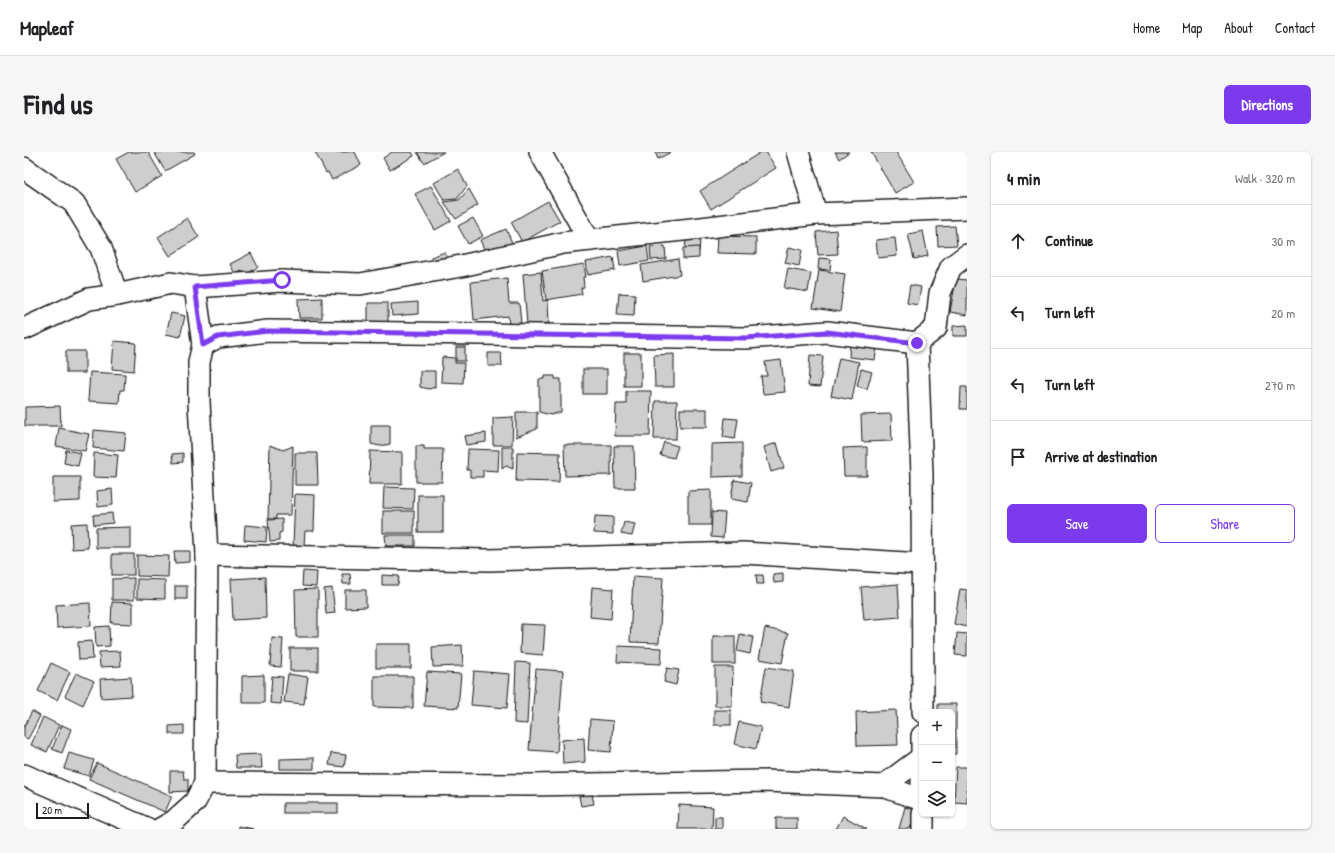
<!DOCTYPE html>
<html lang="en">
<head>
<meta charset="utf-8">
<style>
  body { margin:0; font-family:"Patrick Hand",sans-serif; background:#f6f6f6; color:#202124 }
  .controls { position:absolute; right:12px; bottom:12px; display:grid; overflow:hidden; border-radius:6px; box-shadow:0 1px 3px #0004 }
  .controls button { width:36px; height:36px; display:grid; place-items:center; padding:0; border:0; border-bottom:1px solid #e0e0e0; background:#fff; color:#202124; font:20px sans-serif }
  .scale { position:absolute; left:12px; bottom:10px; width:53px; box-sizing:border-box; padding-left:4px; border:2px solid #1c1c1c; border-top:0; font-size:11px; line-height:14px; white-space:nowrap; color:#1c1c1c; -webkit-text-stroke:3px #fff; paint-order:stroke }
  .stop { position:absolute; width:12px; height:12px; margin:-9px; border:3px solid #7c3aed; border-radius:50%; background:#fff }
  .stop.end { background:#7c3aed; border-color:#fff; box-shadow:0 1px 4px #0008 }
  .list { margin:0; padding:0; list-style:none }
  h2 { display:flex; justify-content:space-between; align-items:center; height:52px; margin:0; padding:0 16px; font-size:17px }
  h2 small { font-size:13px; font-weight:400; color:#757577 }
  .list li { display:grid; grid-template-columns:26px 1fr auto; gap:12px; align-items:center; box-sizing:border-box; height:72px; padding:0 16px; border-top:1px solid #e0e0e0 }
  .list b { display:block; font-size:15px; white-space:nowrap }
  .list em { font-size:13px; font-style:normal; color:#757577 }
  .actions { display:flex; gap:8px; padding:12px 16px }
  .actions a { flex:1; padding:9px 0; border:1px solid #7c3aed; border-radius:6px; text-align:center; font-size:14px; color:#7c3aed }
  .actions .main { background:#7c3aed; color:#fff }
  .icon { flex:none; width:22px; height:22px; fill:none; stroke:currentColor; stroke-width:2; stroke-linecap:round; stroke-linejoin:round }
  .map { position:relative; flex:none; width:943px; height:677px; overflow:hidden; border-radius:6px }
  header { display:flex; align-items:center; gap:24px; box-sizing:border-box; height:56px; padding:0 20px; background:#fff; border-bottom:1px solid #e0e0e0 }
  header strong { font-size:19px }
  nav { display:flex; gap:22px; margin-inline-start:auto; font-size:14px }
  .intro { display:flex; align-items:center; justify-content:space-between; box-sizing:border-box; height:96px; padding:0 24px }
  h1 { margin:0; font-size:28px }
  .button { padding:10px 18px; border-radius:6px; background:#7c3aed; color:#fff; font-size:14px; font-weight:700 }
  main { display:flex; gap:24px; padding:0 24px }
  aside { flex:1; background:#fff; border-radius:6px; box-shadow:0 1px 3px #0004 }
  .map>svg:first-child { display:block }
  .building { fill:#cecece; stroke:#1c1c1c }
  .lines { fill:none; stroke-linecap:round; stroke-linejoin:round }
  .minor-casing { stroke:#1c1c1c; stroke-width:24 }
  .minor { stroke:#fff; stroke-width:21 }
  .route { stroke:#7c3aed; stroke-width:5 }
</style>
</head>
<body>
<header>
<strong>Mapleaf</strong>
<nav><a>Home</a><a>Map</a><a>About</a><a>Contact</a></nav>
</header>
<div class="intro"><h1>Find us</h1><a class="button">Directions</a></div>
<main>
<div class="map">
<svg width="943" height="677" viewBox="0 0 943 677">
  <rect width="100%" height="100%" fill="#fff"/>
  <filter id="ink" filterUnits="userSpaceOnUse"><feTurbulence type="fractalNoise" baseFrequency=".025" numOctaves="2"/><feDisplacementMap in="SourceGraphic" scale="8" xChannelSelector="R" yChannelSelector="G"/><feConvolveMatrix kernelMatrix="1 2 1 2 8 2 1 2 1" color-interpolation-filters="sRGB"/></filter>
  <g filter="url(#ink)">
    <g class="building">
      <path d="M105,0H124L138,24L111,40L92,7Z"/>
      <path d="M130,0H170L171,2L141,19Z"/>
      <path d="M291,0H331L337,13L308,28L304,20L302,21Z"/>
      <path d="M368,0H388L390,4L366,18L359,6Z"/>
      <path d="M393,0H420L400,11Z"/>
      <path d="M631,0H647L634,7Z"/>
      <path d="M737,0H742L752,16L687,57L676,39Z"/>
      <path d="M811,0H825L815,7Z"/>
      <path d="M847,0H872L890,30L871,41Z"/>
      <path d="M434,17L443,34L433,47L420,48L410,31Z"/>
      <path d="M407,34L427,69L411,78L391,42Z"/>
      <path d="M445,37L454,53L432,67L420,50L435,48Z"/>
      <path d="M524,49L536,69L498,90L487,70Z"/>
      <path d="M163,66L175,85L146,104L134,85Z"/>
      <path d="M449,66L459,84L444,92L434,74Z"/>
      <path d="M931,74L933,93L914,94L913,75Z"/>
      <path d="M482,77L490,95L464,106L456,88Z"/>
      <path d="M812,78L814,102L794,103L792,80Z"/>
      <path d="M899,79L904,104L890,107L884,82Z"/>
      <path d="M694,84L732,85V102L693,101Z"/>
      <path d="M871,86L873,104L854,106L852,88Z"/>
      <path d="M662,87L676,88L675,100L661,99Z"/>
      <path d="M623,94L625,109L596,114L594,99Z"/>
      <path d="M641,94L642,107L627,108L626,95Z"/>
      <path d="M675,95V106L659,107V96Z"/>
      <path d="M765,95L778,98L775,114L761,111Z"/>
      <path d="M421,100L425,113L410,117L407,105Z"/>
      <path d="M227,101L234,115L221,123L218,119L211,122L206,112Z"/>
      <path d="M589,105L591,118L564,123L562,110Z"/>
      <path d="M795,106L807,107L806,118L794,117Z"/>
      <path d="M654,107L656,123L619,129L617,113Z"/>
      <path d="M560,112L562,125H559L560,135L557,136L558,142L522,148L518,119Z"/>
      <path d="M764,117L787,121L784,140L760,136Z"/>
      <path d="M795,118L821,122L816,160L789,156Z"/>
      <path d="M517,120L519,149L524,148L525,171L503,173L499,122Z"/>
      <path d="M483,126L485,151H495L497,171L485,172L484,164L450,168L447,130Z"/>
      <path d="M932,127L943,128V163L926,160Z"/>
      <path d="M886,133L897,135L894,153L883,151Z"/>
      <path d="M595,141L611,142L610,164L593,163Z"/>
      <path d="M298,146V166H275L274,147Z"/>
      <path d="M394,150V162L368,164L367,152Z"/>
      <path d="M344,151H364V173L344,174Z"/>
      <path d="M147,161L161,164L156,185L142,182Z"/>
      <path d="M943,173V184H929V174Z"/>
      <path d="M90,189L112,191L110,219L88,217Z"/>
      <path d="M826,192L853,195L851,208L825,205Z"/>
      <rect x="432" y="195" width="9" height="14"/>
      <rect x="42" y="199" width="19" height="22"/>
      <path d="M464,201H477L478,214H464Z"/>
      <rect x="600" y="201" width="17" height="33"/>
      <path d="M650,202V235H631L630,203Z"/>
      <path d="M786,203L799,204L796,235L784,234Z"/>
      <path d="M418,205L431,206V211H440L439,231L417,230Z"/>
      <path d="M815,206L835,210L828,248L807,244Z"/>
      <path d="M757,208L761,240L739,242L737,224H743L741,210Z"/>
      <rect x="559" y="217" width="24" height="25"/>
      <path d="M837,217L848,220L843,237L833,234Z"/>
      <path d="M396,219H411V235L405,237L396,235Z"/>
      <path d="M66,220L101,222L100,238H96L95,251L64,249Z"/>
      <path d="M521,224H531V227H537V260L527,263L515,260V227H521Z"/>
      <path d="M937,235H943V257H936Z"/>
      <path d="M602,239H627L626,284H591L592,252H602Z"/>
      <path d="M631,249H653L652,287H630Z"/>
      <path d="M36,254L37,274H1V255Z"/>
      <rect x="656" y="257" width="27" height="18"/>
      <path d="M492,260H513V277L492,285Z"/>
      <path d="M867,262L868,289L838,290L837,263Z"/>
      <path d="M489,265L488,293H469V266Z"/>
      <path d="M701,266L714,267L711,287L699,285Z"/>
      <path d="M347,273H366V292L356,294L347,292Z"/>
      <path d="M35,276L65,282L61,299L32,294Z"/>
      <path d="M70,278L102,281L100,299L69,296Z"/>
      <path d="M462,281V290L442,293L440,284Z"/>
      <path d="M640,290L654,294L650,306L636,303Z"/>
      <path d="M718,291V324L688,325V292Z"/>
      <path d="M753,291L760,316L747,320L740,295Z"/>
      <path d="M246,293L259,298L269,294L267,363H252V367H244Z"/>
      <path d="M540,293H587V323L541,324Z"/>
      <path d="M392,294H400V297H419L418,330H392Z"/>
      <path d="M590,294H610L611,336H591Z"/>
      <path d="M478,295H489V317L482,314L478,317Z"/>
      <path d="M843,295V324H820L819,296Z"/>
      <path d="M444,297L475,298L474,319L459,318V325H446V318H443Z"/>
      <path d="M42,298L57,301L54,314L40,311Z"/>
      <path d="M346,299L378,300V332H345Z"/>
      <path d="M493,300L536,301L535,330L492,329Z"/>
      <path d="M70,301L94,303L92,326L69,325Z"/>
      <path d="M159,301V310L149,311L148,302Z"/>
      <path d="M271,301H293L294,333H271Z"/>
      <path d="M29,325H56V349L29,350Z"/>
      <path d="M710,328L727,331L724,350L707,347Z"/>
      <path d="M360,335L390,336L389,357L359,356Z"/>
      <path d="M88,337L89,353L74,355L73,339Z"/>
      <path d="M687,338V373H664V339Z"/>
      <path d="M271,342L291,343L290,379H281L280,394H269Z"/>
      <rect x="394" y="343" width="25" height="37"/>
      <rect x="359" y="359" width="31" height="22"/>
      <path d="M688,360L701,361L699,386L687,385Z"/>
      <path d="M88,361L89,371L70,373L69,363Z"/>
      <path d="M571,364L589,365V382L570,381Z"/>
      <path d="M258,367V380L255,381V389L246,390L244,368Z"/>
      <path d="M600,370L611,372L608,384L597,382Z"/>
      <path d="M63,371L64,396L48,397L47,372Z"/>
      <path d="M221,373L243,375L242,390L220,388Z"/>
      <path d="M107,375V396H72V376Z"/>
      <path d="M361,383H391V394H362Z"/>
      <path d="M150,399H166V410L151,411Z"/>
      <rect x="88" y="402" width="22" height="21"/>
      <path d="M113,403L145,404L144,425L113,424Z"/>
      <path d="M279,419L293,420L292,435L278,434Z"/>
      <path d="M759,421V430L750,431L749,422Z"/>
      <path d="M318,422H326L327,432H319Z"/>
      <path d="M358,423L375,424L374,433H358Z"/>
      <path d="M732,423H739L740,432H733Z"/>
      <path d="M609,424L639,426L635,491L606,490Z"/>
      <path d="M241,425L242,466L209,468L207,427Z"/>
      <path d="M110,426V448H88V427Z"/>
      <path d="M113,427L141,428V447L113,446Z"/>
      <path d="M874,432L876,465L840,468L837,435Z"/>
      <rect x="151" y="434" width="12" height="13"/>
      <path d="M568,435L589,437L587,467L566,465Z"/>
      <path d="M308,436L311,461L302,462L300,437Z"/>
      <path d="M294,437V485H272L271,438Z"/>
      <path d="M936,437L943,438V475L930,472Z"/>
      <path d="M321,438H342V455L321,456Z"/>
      <path d="M88,450L109,451V472L87,471Z"/>
      <path d="M66,451L67,474L33,476L32,453Z"/>
      <path d="M497,472L521,473L519,503L496,501Z"/>
      <path d="M85,474L86,494L72,495L71,475Z"/>
      <path d="M741,476L764,481L758,511L735,507Z"/>
      <path d="M933,481L943,482V504L931,503Z"/>
      <path d="M716,482L729,485L726,502L713,499Z"/>
      <rect x="689" y="484" width="22" height="28"/>
      <path d="M248,486L259,487L257,515L246,514Z"/>
      <path d="M68,489L69,507L55,508L54,490Z"/>
      <rect x="352" y="492" width="35" height="24"/>
      <path d="M438,493L439,514L409,515L408,495Z"/>
      <path d="M594,494L638,496L637,512L593,510Z"/>
      <rect x="266" y="496" width="28" height="23"/>
      <path d="M96,499L97,514L76,515L75,500Z"/>
      <path d="M492,510L506,511L503,572L490,571Z"/>
      <path d="M27,511L46,520L33,548L14,539Z"/>
      <path d="M691,515H709L708,554H691Z"/>
      <path d="M742,515L770,519L765,555L736,550Z"/>
      <path d="M643,516L655,518L652,533L640,530Z"/>
      <path d="M512,517L539,519L533,600L505,598Z"/>
      <path d="M450,519L486,522L483,556L447,553Z"/>
      <path d="M403,520L437,522L434,556L400,554Z"/>
      <path d="M52,521L70,529L59,553L41,544Z"/>
      <path d="M264,522L284,525L280,552L260,550Z"/>
      <path d="M240,523V551H218V524Z"/>
      <path d="M248,524L259,525L257,552L246,551Z"/>
      <path d="M350,524H389V556L350,555Z"/>
      <path d="M107,525L108,544L77,546L76,527Z"/>
      <path d="M914,552H932V602H928V560H914Z"/>
      <rect x="690" y="558" width="17" height="15"/>
      <path d="M872,558L874,593L833,594L832,560Z"/>
      <path d="M8,559L16,564L4,587L0,585V575Z"/>
      <path d="M19,565L35,573L23,600L7,593Z"/>
      <path d="M566,567L589,569L587,600L564,598Z"/>
      <path d="M715,570L737,575L732,597L710,592Z"/>
      <path d="M38,573L47,577L38,601L28,597Z"/>
      <path d="M160,573V582H145V574Z"/>
      <path d="M560,586L561,610L539,612L538,588Z"/>
      <path d="M45,601L70,608L65,624L40,617Z"/>
      <path d="M307,601L322,603L320,615L305,613Z"/>
      <path d="M237,602L238,616H212L211,603Z"/>
      <path d="M290,606V617H256V607Z"/>
      <path d="M73,611L148,644L141,660L65,627Z"/>
      <path d="M932,615H943V651L930,650Z"/>
      <path d="M146,619H159L160,627H164V639L146,640Z"/>
      <path d="M568,642L570,652L557,654L555,644Z"/>
      <rect x="259" y="651" width="55" height="10"/>
      <path d="M655,653L689,655L688,677H654Z"/>
      <path d="M881,655L892,658L886,677H875Z"/>
      <path d="M819,664L843,677H812Z"/>
      <rect x="691" y="665" width="7" height="12"/>
      <rect x="752" y="666" width="21" height="11"/>
      <path d="M214,674L230,677H214Z"/>
    </g>
    <g class="lines">
      <defs>
        <g id="minor">
          <path d="M516,0L565,88"/>
          <path d="M774,0L792,62"/>
          <path d="M0,16L50,51L77,96L93,143"/>
          <path d="M0,177L65,147L93,143L147,131L171,135L258,129L336,132L437,114L539,91L677,76L792,62L943,56"/>
          <path d="M893,191L898,323L899,560"/>
          <path d="M179,193L194,185L244,179L722,186L803,180L893,191L912,176L916,141L927,115L943,103"/>
          <path d="M183,403L465,408L719,401L898,412"/>
          <path d="M898,584V632"/>
          <path d="M0,623L124,677"/>
          <path d="M181,631L506,633L742,629L859,634L898,648"/>
          <path d="M859,634L897,606"/>
          <path d="M899,662V677"/>
          <path d="M136,677L150,669L171,650L181,631L183,403L175,250V210L179,193L171,135"/>
        </g>
      </defs>
      <use href="#minor" class="minor-casing"/>
      <use href="#minor" class="minor"/>
    </g>
  </g>
  <g class="lines" filter="url(#ink)">
    <path class="route" d="M258,128L171,135L179,193L194,185L244,179L722,186L803,180L893,191"/>
  </g>
</svg>
<div class="controls">
<button>+</button>
<button>−</button>
<button><svg class="icon" aria-label="layers" viewBox="0 0 24 24"><path d="M12 4l9 5-9 5-9-5zM3 14l9 5 9-5"/></svg></button>
</div>
<div class="scale">20 m</div>
<div class="stop" style="left:258px;top:128px"></div>
<div class="stop end" style="left:893px;top:191px"></div>
</div>
<aside>
<h2>4 min<small>Walk · 320 m</small></h2>
<ul class="list">
<li><svg class="icon" aria-label="ahead" viewBox="0 0 24 24"><path d="M12 20V5M6 11l6-6 6 6"/></svg><div><b>Continue</b></div><em>30 m</em></li>
<li><svg class="icon" aria-label="left" viewBox="0 0 24 24"><path d="M17 20v-9H6M10 6l-5 5 5 5"/></svg><div><b>Turn left</b></div><em>20 m</em></li>
<li><svg class="icon" aria-label="left" viewBox="0 0 24 24"><path d="M17 20v-9H6M10 6l-5 5 5 5"/></svg><div><b>Turn left</b></div><em>270 m</em></li>
<li><svg class="icon" aria-label="arrive" viewBox="0 0 24 24"><path d="M6 21V4h12l-3 4 3 4H6"/></svg><div><b>Arrive at destination</b></div></li>
</ul>
<div class="actions"><a class="main">Save</a><a>Share</a></div>
</aside>
</main>
</body>
</html>
